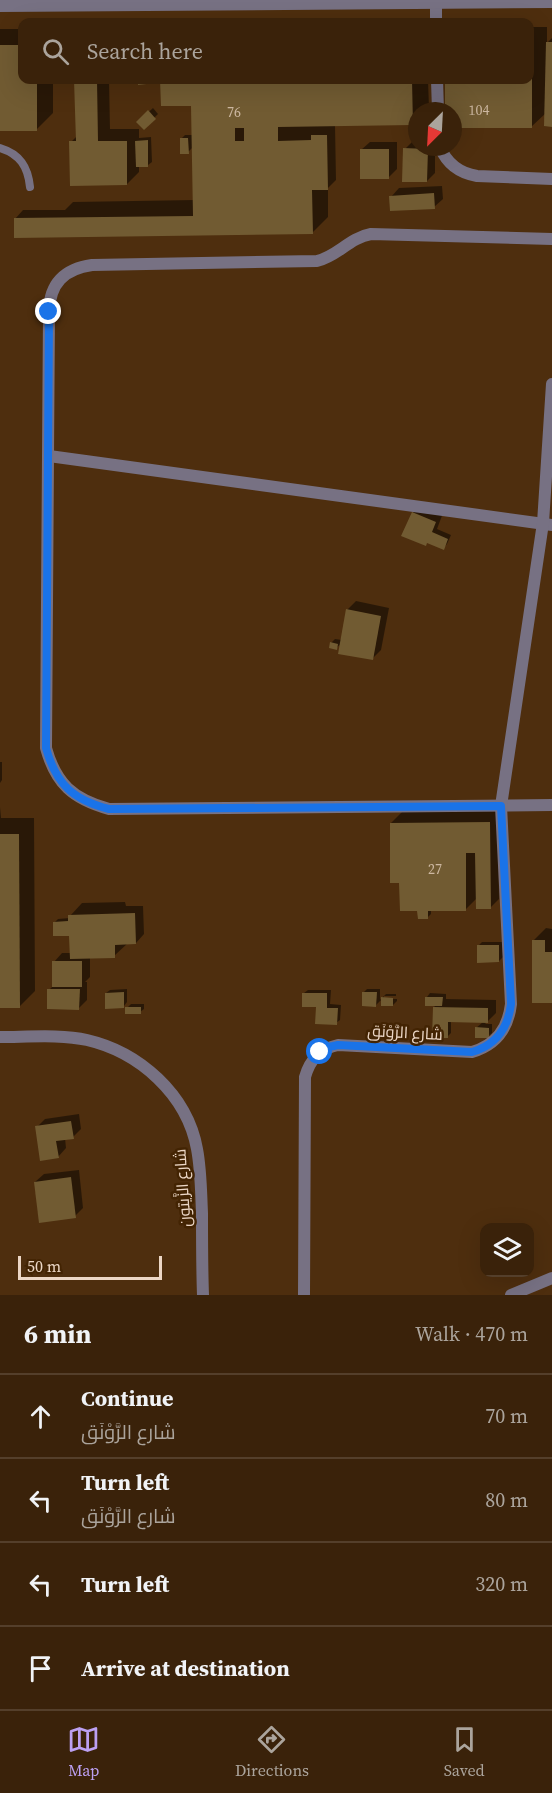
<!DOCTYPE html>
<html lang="en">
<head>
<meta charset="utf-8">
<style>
  body { margin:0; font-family:"Source Serif 4",Cairo,serif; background:#412a13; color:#f1f3f6 }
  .controls { position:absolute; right:18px; bottom:18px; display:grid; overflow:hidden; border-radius:12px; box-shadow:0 6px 24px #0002 }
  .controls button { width:54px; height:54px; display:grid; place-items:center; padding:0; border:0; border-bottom:2px solid #543f2b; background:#3a220a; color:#f1f3f6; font:30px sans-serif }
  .compass { position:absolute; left:408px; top:102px; width:54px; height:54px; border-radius:50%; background:#3a220a; box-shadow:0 6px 24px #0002; rotate:204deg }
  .scale { position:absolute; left:18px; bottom:15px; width:144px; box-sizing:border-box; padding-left:6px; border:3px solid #ecd7c6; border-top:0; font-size:16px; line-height:21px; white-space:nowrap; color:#ecd7c6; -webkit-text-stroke:4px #432403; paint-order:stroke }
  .stop { position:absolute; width:18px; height:18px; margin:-14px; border:4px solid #1a73e8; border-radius:50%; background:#fff }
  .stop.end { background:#1a73e8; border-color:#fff; box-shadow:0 2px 6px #0008 }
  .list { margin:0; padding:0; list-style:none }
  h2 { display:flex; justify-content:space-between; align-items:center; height:78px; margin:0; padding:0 24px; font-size:26px }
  h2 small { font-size:20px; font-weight:400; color:#aba49c }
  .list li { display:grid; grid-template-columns:39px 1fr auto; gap:18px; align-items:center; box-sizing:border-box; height:84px; padding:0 24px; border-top:2px solid #543f2b }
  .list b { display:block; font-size:22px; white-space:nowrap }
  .list p { margin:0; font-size:20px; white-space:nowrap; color:#aba49c }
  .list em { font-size:20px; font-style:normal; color:#aba49c }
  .icon { flex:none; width:33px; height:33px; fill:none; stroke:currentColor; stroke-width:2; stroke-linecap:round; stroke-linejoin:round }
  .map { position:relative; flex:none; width:552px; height:1295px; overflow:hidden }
  .search { position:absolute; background:#3a220a; box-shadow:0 6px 24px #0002; left:18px; right:18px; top:18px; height:66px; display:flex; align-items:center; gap:15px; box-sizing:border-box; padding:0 21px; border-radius:12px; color:#aba49c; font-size:22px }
  .sheet { height:414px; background:#3a220a }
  nav { display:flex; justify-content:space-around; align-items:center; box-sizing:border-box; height:84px; border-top:2px solid #543f2b; background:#3a220a; font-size:16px; color:#aba49c }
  nav a { display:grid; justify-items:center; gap:3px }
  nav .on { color:#bca0f2 }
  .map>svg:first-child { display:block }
  .shadow { fill:#0007 }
  .building { fill:#715b32; fill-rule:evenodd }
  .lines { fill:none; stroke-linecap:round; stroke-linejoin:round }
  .service { stroke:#777183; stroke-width:8 }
  .minor { stroke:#777183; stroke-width:12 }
  .route { stroke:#1a73e8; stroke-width:8 }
  .labels { text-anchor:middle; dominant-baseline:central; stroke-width:5; stroke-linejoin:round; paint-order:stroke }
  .number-label { font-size:14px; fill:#cdb8a1 }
  .street-label { font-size:16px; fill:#ecd7c6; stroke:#432403 }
</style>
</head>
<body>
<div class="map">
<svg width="552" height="1295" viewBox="0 0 552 1295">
  <rect width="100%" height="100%" fill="#4e2e0e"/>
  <g class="shadow">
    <path d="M530,27H547V43L552,38V125L546,113L531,127H453V111H447V80H530Z"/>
    <path d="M0,29H22V80H53V113L37,129H0Z"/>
    <path d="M76,80H109L110,129H139V138L151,137L152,162L148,165L139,166V172L127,184L71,142L78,135Z"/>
    <path d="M162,80H428L429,108L425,111H417V120L413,124L335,125L336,180L328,188V217L312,233L15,219L23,210H65L73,202L194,200L193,147L188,152L181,139L185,135H193L192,104H162Z"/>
    <path d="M153,108L158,114L144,128L138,122Z"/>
    <path d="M413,141H417V147H435V173L427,181L405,149Z"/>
    <path d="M370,142H397V169L388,178L361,150Z"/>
    <path d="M442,186L443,199L434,207L391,197L399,188Z"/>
    <path d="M421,504L443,513L437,529L451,535L447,544L443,548L428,542L413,512Z"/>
    <path d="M356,601L389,608L381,650L373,658L341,644L336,648L331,643L335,639L342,640L347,610Z"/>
    <path d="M0,762H2V780L0,783Z"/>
    <path d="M0,807L1,818H34L35,991L19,1007H0Z"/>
    <path d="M407,807H506L498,843L499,899L491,907L477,898L466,909H431V914L427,918L419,912L401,882L391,823Z"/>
    <path d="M125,902L126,906H143L144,934L136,943H128L114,956L90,957V977L85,982H87V1000L79,1008L49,990L54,985V962L62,953H71L70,934L54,923L58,919L70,918V916L82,903Z"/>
    <path d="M546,928L552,929V1002L533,941Z"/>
    <path d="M482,942H502L503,957L499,961L478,946Z"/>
    <path d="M127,989V1002L124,1006L106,993L110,990Z"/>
    <path d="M367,989H380V1000L384,996V999H397V1001L393,1005L382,999L376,1005L363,993Z"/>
    <path d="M308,990H331L330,1004L341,1005L340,1020L336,1023L304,993Z"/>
    <path d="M430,993L446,994V999L496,1000V1013L485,1024H492V1033L488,1036L476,1028L483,1022L451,1021V1033L447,1037L434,1007L437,1004L427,997Z"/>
    <path d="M386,994H396V996H384Z"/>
    <path d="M131,1004H144V1009L140,1012L127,1008Z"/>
    <path d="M79,1114L81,1129L73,1137L65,1138L66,1148L58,1157L37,1127L45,1119Z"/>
    <path d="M79,1170L83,1208L75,1216L35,1182L44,1174Z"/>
  </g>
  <g class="building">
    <path d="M530,42H532V128H453V111H445V80H530Z"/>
    <path d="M546,42H552V127L544,126Z"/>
    <path d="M0,45H22V80H37V131H0Z"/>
    <path d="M74,80H97L98,141H127V185L70,186L69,141H76Z"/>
    <path d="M138,80H155V83L138,85Z"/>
    <path d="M160,80H412L413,125L278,127V141L311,140V135H327L328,190H312L313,234L14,238V218L193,216L191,106H161ZM235,128H244V141H235Z"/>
    <path d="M148,110L156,119L144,130L136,122Z"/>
    <path d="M180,138H188L189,154H180Z"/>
    <path d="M148,140V167H136L135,141Z"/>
    <path d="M403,148L428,149L427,182H402Z"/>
    <rect x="360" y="149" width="29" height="30"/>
    <path d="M434,193L435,209L390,211L389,196Z"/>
    <path d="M412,512L436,522L432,532L448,539L444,550L427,543L426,546L401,536Z"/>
    <path d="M346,609L381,616L373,660L338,654Z"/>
    <path d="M330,642L338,644L337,650L329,648Z"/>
    <path d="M490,822L491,909H476L475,853H466V911H428V919H418L417,911H400L399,883H390V823Z"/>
    <path d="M0,834H19L20,1008H0Z"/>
    <path d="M135,913L136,944L115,945V958L70,959L69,936H53V922L68,921V915Z"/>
    <path d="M532,940H545V952H552V1003H532Z"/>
    <path d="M477,945H499V962L477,963Z"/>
    <rect x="52" y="961" width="30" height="26"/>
    <path d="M47,989H80L79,1010L47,1009Z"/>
    <path d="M124,992V1008L105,1009V993Z"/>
    <path d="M362,992H377L376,1007L362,1006Z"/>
    <path d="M302,993H327V1008H338L337,1025L315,1024L316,1007H302Z"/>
    <path d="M381,997L393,998V1006H381Z"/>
    <path d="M425,997H443L442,1006H425Z"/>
    <rect x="125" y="1007" width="16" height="7"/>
    <path d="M433,1007L488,1008V1023L448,1022V1038H432Z"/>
    <path d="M475,1027L489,1028V1038H475Z"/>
    <path d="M71,1121L74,1139L56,1141L59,1158L40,1161L35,1126Z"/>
    <path d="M71,1177L76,1218L39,1223L34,1182Z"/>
  </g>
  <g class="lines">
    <path class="service" d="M0,148C20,154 28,167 30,187"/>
    <g class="minor">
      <path d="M436,3V22"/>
      <path d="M0,6L552,2"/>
      <path d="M437,80L438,111"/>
      <path d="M440,147C447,164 459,173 477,176L552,179"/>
      <path d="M552,239L371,234C349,238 338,256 317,261L92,265C64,269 50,283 49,311L46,748C56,784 73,799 109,809L552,805"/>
      <path d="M49,456L552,525"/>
      <path d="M0,1037C26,1037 62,1034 87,1040C139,1052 187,1094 197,1149C201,1170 201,1192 202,1213C202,1240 202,1268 203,1295"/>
      <path d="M304,1295L305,1077C310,1059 320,1049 338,1045L472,1052C496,1045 508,1029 511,1004L501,806L543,523L552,384"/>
      <path d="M511,1295L552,1278"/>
    </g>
  </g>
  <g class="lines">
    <path class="route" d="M49,312L46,748C56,784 73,800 109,809L501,806L511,1004C508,1029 496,1045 472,1052L338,1045L329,1047L320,1052"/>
  </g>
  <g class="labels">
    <g class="number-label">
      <text x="479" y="110">104</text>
      <text x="234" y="112">76</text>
      <text x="435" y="869">27</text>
    </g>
    <g class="street-label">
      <text transform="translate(405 1032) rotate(3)">شارع الرَّوْنَق</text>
      <text transform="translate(182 1188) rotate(-94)">شارع الزَّيتون</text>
    </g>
  </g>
</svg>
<div class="controls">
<button><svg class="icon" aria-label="layers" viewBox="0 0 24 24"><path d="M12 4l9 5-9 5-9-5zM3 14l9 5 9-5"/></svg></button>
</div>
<svg class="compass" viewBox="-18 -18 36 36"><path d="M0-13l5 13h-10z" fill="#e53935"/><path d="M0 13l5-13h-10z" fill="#aba49c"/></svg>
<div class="scale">50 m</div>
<div class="stop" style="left:320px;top:1052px"></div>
<div class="stop end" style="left:49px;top:312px"></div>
<div class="search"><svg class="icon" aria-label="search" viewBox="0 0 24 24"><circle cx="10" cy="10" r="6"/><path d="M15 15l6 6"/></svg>Search here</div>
</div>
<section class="sheet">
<h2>6 min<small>Walk · 470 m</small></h2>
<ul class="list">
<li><svg class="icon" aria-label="ahead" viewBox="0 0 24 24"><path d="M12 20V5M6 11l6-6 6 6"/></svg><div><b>Continue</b><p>شارع الرَّوْنَق</p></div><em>70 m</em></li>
<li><svg class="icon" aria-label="left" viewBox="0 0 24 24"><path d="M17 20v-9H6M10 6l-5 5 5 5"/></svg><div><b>Turn left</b><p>شارع الرَّوْنَق</p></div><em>80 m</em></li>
<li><svg class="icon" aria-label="left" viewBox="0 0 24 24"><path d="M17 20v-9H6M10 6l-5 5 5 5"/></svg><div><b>Turn left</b></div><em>320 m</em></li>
<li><svg class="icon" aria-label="arrive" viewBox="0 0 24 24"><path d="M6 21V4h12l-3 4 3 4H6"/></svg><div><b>Arrive at destination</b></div></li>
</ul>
</section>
<nav>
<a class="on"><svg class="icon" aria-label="map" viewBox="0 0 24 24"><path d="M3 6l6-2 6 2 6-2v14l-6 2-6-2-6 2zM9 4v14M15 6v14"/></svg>Map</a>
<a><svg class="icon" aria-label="directions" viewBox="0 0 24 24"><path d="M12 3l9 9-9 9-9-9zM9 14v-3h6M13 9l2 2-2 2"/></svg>Directions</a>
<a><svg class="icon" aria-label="saved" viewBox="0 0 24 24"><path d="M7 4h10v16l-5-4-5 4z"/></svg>Saved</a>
</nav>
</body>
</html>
